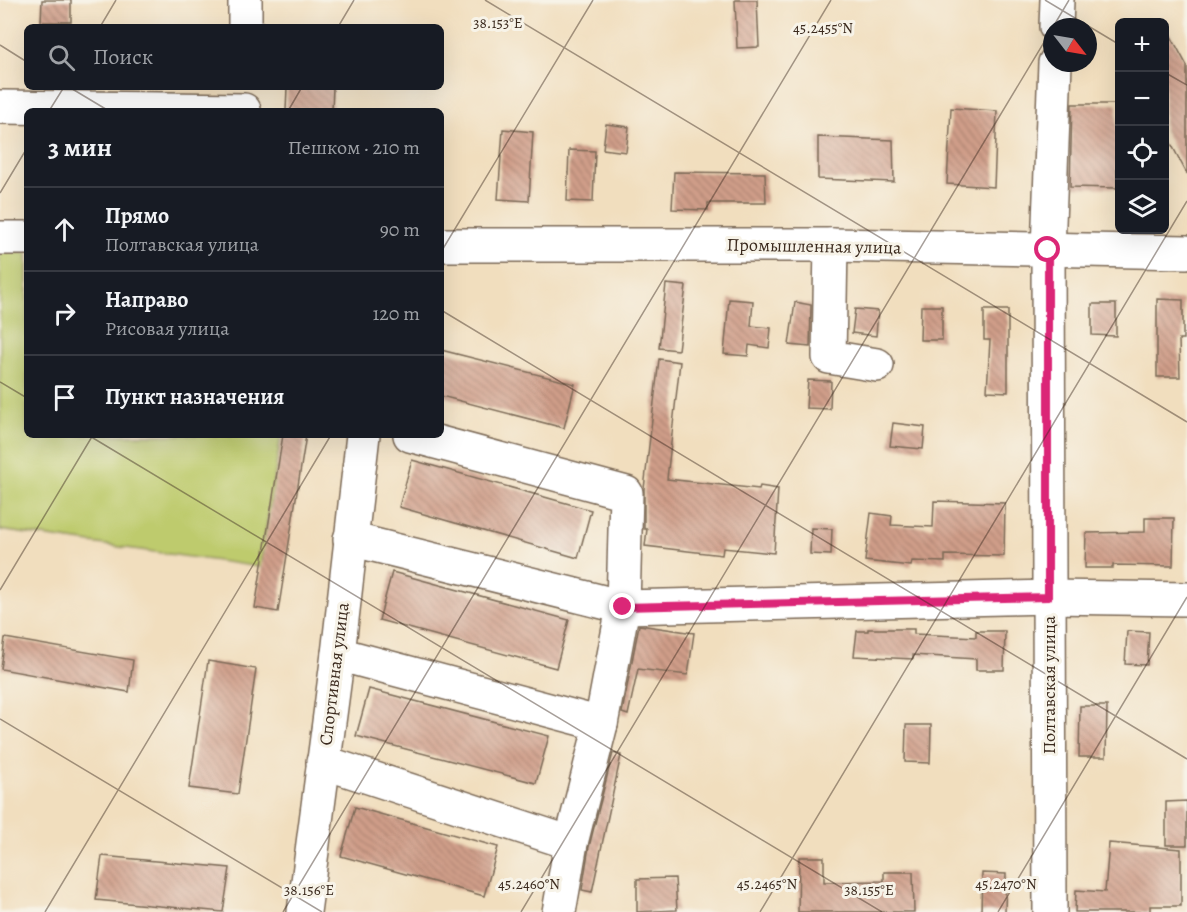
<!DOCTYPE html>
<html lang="ru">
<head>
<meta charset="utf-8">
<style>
  body { margin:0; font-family:Alegreya,serif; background:#20242c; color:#f1f3f6 }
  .controls { position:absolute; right:18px; top:18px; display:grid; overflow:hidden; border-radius:9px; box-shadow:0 6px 24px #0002 }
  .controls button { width:54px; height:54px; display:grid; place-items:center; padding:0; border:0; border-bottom:2px solid #363941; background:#171b24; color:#f1f3f6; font:30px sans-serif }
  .compass { position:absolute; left:1043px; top:18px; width:54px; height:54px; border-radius:50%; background:#171b24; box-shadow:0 6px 24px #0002; rotate:121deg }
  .stop { position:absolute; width:18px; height:18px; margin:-14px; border:4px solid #db2777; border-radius:50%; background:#fff }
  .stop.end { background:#db2777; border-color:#fff; box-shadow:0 2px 6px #0008 }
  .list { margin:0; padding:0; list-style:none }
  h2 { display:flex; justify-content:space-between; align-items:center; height:78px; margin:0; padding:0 24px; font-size:26px }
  h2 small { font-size:20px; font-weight:400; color:#9ea1a6 }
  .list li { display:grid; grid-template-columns:39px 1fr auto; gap:18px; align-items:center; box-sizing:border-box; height:84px; padding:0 24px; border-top:2px solid #363941 }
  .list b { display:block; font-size:22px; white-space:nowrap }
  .list p { margin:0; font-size:20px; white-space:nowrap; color:#9ea1a6 }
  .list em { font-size:20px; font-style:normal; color:#9ea1a6 }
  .icon { flex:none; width:33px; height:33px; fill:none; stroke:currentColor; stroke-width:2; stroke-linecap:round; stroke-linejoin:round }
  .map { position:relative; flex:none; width:1187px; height:912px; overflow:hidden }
  .search { position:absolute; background:#171b24; box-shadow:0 6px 24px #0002; left:24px; top:24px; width:420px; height:66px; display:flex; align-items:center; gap:15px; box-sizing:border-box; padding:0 21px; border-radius:9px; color:#9ea1a6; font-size:22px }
  .panel { position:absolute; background:#171b24; box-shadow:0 6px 24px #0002; left:24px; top:108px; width:420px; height:330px; border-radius:9px }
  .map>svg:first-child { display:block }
  .garden { fill:#becb6d; stroke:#7c7a46; stroke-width:1.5 }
  .building { fill:url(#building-back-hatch) }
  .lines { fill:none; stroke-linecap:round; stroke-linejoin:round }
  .minor-casing { stroke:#7b6956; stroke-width:36 }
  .minor { stroke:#fff; stroke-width:33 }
  .route { stroke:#db2777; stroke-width:8 }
  .ticks { fill:none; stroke:#3b2a1e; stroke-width:1.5; stroke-opacity:0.45 }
  .labels { text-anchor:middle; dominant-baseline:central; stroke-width:6; stroke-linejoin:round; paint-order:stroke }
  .street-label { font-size:18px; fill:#3b2a1e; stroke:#f7f3e8 }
  .ticks-label { font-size:15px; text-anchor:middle; fill:#3b2a1e; stroke:#f7f3e8; stroke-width:6; stroke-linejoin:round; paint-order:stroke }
</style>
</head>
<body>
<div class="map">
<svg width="1187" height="912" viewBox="0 0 1187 912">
  <defs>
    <pattern id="building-back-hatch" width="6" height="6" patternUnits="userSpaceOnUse" patternTransform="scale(1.5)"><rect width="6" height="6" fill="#d09e89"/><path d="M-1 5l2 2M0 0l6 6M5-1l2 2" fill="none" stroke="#aa816f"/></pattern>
  </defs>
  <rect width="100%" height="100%" fill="#f7f3e8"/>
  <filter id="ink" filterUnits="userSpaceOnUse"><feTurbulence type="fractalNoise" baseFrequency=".0167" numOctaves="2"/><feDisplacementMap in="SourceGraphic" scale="12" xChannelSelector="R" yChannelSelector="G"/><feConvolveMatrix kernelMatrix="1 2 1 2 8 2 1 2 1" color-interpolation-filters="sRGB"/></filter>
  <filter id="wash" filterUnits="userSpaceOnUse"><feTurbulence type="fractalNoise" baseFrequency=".008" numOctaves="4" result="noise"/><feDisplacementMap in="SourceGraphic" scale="24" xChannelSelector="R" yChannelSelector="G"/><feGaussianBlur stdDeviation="1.35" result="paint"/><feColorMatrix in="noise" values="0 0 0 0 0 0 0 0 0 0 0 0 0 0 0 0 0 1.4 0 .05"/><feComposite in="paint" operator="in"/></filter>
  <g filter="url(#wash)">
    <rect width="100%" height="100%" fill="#f1debe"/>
    <path class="garden" d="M0,252L27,253V435H281L260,567L0,530Z"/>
    <g id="blocks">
      <g class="building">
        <path d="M42,0H71V22H41Z"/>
        <path d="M735,0H757L759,47L737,48Z"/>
        <path d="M1164,23L1187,66V174L1164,130Z"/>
        <path d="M287,87H333L332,111H286Z"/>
        <path d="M1072,104H1117V188L1070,187Z"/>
        <path d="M951,108L997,111L994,187L947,184Z"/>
        <path d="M606,124L629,127L626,152L603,149Z"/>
        <path d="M503,129L533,132L529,201L498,199Z"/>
        <path d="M818,137L893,140L894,182L818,179Z"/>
        <path d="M569,150L595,151L593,202L567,201Z"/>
        <path d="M674,172L765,173L766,203H708V210L672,209Z"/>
        <path d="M666,284L686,286L678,350L659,348Z"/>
        <path d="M729,299L753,301L751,326L771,328L769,348L749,345L748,356L724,354Z"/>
        <path d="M1157,299L1183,300V339H1179L1180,377H1157Z"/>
        <path d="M795,302L811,305L810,347L789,345Z"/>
        <path d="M1092,304H1116V336L1092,335Z"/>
        <path d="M921,306H942V340H920Z"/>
        <path d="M855,309L878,311L876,336L852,333Z"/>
        <path d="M984,310H1008V392L987,391L990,340H984Z"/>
        <path d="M441,350L575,384L564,428L441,396Z"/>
        <path d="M659,359L680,362L667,479L759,489L760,486L778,489L774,553L723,548L722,555L645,546L647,529H644V489Z"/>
        <path d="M808,380L831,381L830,409L806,408Z"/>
        <path d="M893,423L925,427L923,449L890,446Z"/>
        <path d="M283,435H306L278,612L255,608Z"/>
        <path d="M412,460L591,510L578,558L399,507Z"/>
        <path d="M934,501L1005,503L1004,556L945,555V562L912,561L911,566L865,561L871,513L892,516L891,525L933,527Z"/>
        <path d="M1145,518H1174L1173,566L1113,565V568H1085L1086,533L1145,532Z"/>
        <path d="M811,528L832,529L831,555L810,554Z"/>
        <path d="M392,572L569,620L556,668L379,620Z"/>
        <path d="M639,625L694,633L688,675L638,669L628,715L622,713Z"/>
        <path d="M868,629H914V634L976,637V631H1005L1004,670H976V659L913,655V659L854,656L857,631H868Z"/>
        <path d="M1127,631L1149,632L1147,665L1125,664Z"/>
        <path d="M5,638L133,660L129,692L1,669Z"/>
        <path d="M208,661L256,669L238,794L189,788Z"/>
        <path d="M369,689L549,736L536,783L356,736Z"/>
        <path d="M1080,706H1107L1106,757H1079Z"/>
        <path d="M906,725H931L930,763L905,762Z"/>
        <path d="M613,753L621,755L592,892L582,890L589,847Z"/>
        <path d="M1187,801V845H1166V802Z"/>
        <path d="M355,807L498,847L484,896L341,856Z"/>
        <path d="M1109,843L1181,849V906H1150V912H1075L1076,890L1105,892Z"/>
        <path d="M102,856L230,868L223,912L96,900Z"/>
        <path d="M799,857H824V882L884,881V872H913L914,912H798Z"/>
        <path d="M982,873L1006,874L1005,912H981Z"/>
        <path d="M675,878L677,910L637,912V879Z"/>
      </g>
    </g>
  </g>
  <g filter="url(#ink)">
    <use href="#blocks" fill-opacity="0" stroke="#7b6956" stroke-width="1.5"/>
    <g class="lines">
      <defs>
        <g id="minor">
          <path d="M245,27V0"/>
          <path d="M1056,27L1057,0"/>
          <path d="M0,107L244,110"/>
          <path d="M0,238H27"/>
          <path d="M441,245H831L1187,252"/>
          <path d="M831,245L829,357L877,365"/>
          <path d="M410,435L626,493L623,607L601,724L571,843L559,912"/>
          <path d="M350,539L623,607L1049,597L1187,599"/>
          <path d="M338,654L601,724"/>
          <path d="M323,762L571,843"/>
          <path d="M304,912L338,654L363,435"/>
          <path d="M1050,912L1048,250L1055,63"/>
        </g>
      </defs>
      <use href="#minor" class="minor-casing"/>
      <use href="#minor" class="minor"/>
    </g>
  </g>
  <g class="lines" filter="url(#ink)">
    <path class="route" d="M623,607L1048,597V250"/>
  </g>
  <path class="ticks" d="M485,0L1187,422M1045,0L1120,45M100,27L116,0M338,27L354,0M1053,27L1069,0M0,45L27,62M1164,72L1187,85M69,87L109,111M49,111L64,87M288,111L302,87M0,193L27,148M441,252L593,0M441,310L1187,759M0,382L27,398M88,435L882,912M0,590L93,435M0,719L322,912M45,912L331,435M283,912L831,0M521,912L1052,29M760,912L1187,201M998,912L1187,597"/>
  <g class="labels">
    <g class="street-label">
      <text transform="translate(814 246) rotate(1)">Промышленная улица</text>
      <text transform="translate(334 674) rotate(-83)">Спортивная улица</text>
      <text transform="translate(1049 685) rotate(-90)">Полтавская улица</text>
    </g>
  </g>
  <g class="ticks-label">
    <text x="498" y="28">38.153°E</text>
    <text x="823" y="33">45.2455°N</text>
    <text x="529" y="889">45.2460°N</text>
    <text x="767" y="889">45.2465°N</text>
    <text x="1006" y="889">45.2470°N</text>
    <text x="309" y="895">38.156°E</text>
    <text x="869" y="895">38.155°E</text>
  </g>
</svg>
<div class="controls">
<button>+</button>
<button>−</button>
<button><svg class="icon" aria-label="locate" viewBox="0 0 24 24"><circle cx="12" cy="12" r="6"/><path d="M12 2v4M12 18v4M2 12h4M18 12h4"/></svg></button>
<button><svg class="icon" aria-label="layers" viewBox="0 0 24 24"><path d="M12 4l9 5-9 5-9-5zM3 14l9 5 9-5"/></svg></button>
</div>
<svg class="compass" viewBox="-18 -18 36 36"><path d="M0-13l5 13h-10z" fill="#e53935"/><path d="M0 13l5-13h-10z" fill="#9ea1a6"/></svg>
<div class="stop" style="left:1048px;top:250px"></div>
<div class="stop end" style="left:623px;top:607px"></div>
<div class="search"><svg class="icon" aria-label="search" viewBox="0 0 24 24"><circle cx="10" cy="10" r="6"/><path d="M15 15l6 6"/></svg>Поиск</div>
<section class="panel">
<h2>3 мин<small>Пешком · 210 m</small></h2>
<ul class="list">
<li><svg class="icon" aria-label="ahead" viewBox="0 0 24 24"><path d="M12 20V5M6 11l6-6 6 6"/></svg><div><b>Прямо</b><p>Полтавская улица</p></div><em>90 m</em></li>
<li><svg class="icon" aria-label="right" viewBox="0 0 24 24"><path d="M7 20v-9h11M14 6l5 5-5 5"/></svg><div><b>Направо</b><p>Рисовая улица</p></div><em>120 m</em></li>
<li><svg class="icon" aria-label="arrive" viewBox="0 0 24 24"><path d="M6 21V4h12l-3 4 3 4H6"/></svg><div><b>Пункт назначения</b></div></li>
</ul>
</section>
</div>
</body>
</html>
